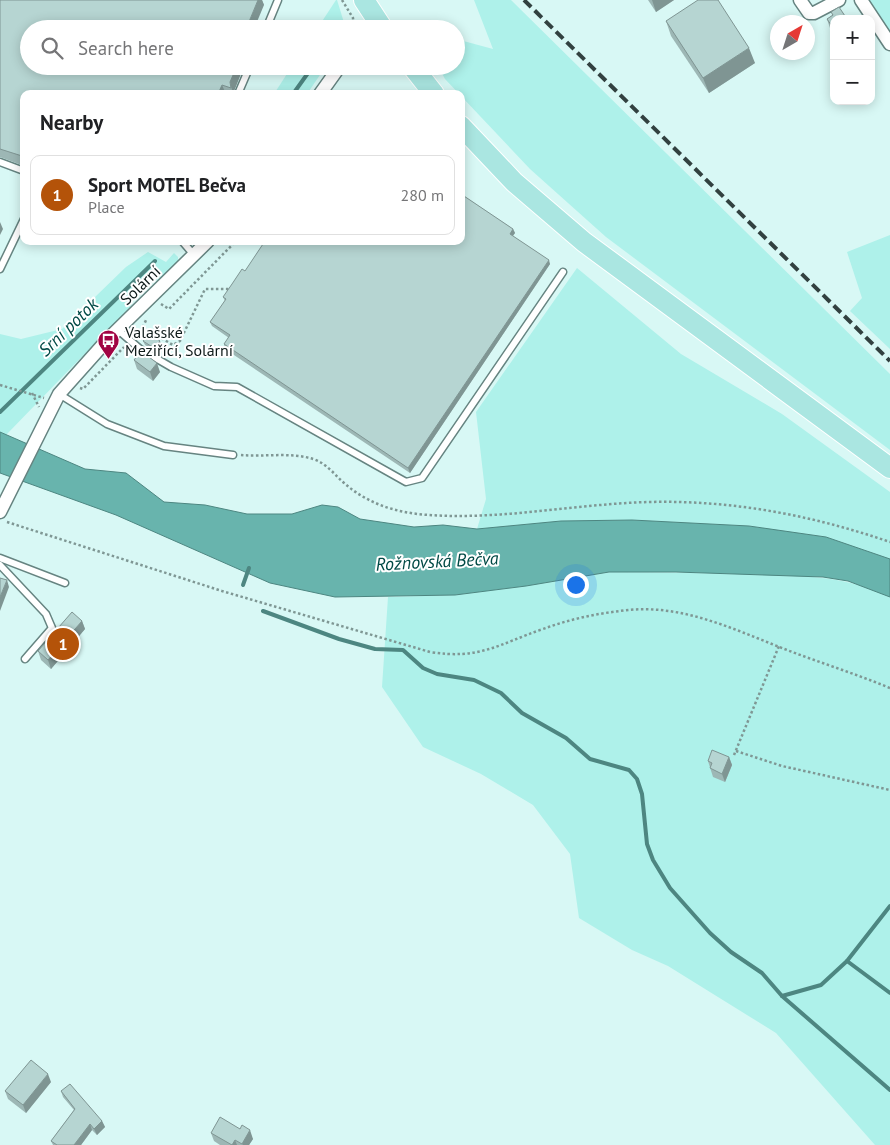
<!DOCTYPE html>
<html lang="en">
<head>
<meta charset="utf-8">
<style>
  body { margin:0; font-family:"PT Sans",sans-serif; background:#f2f2f2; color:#202124 }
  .controls { position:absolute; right:15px; top:15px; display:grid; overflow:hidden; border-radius:10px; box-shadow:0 2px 12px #0003 }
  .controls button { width:45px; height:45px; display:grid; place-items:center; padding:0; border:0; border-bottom:1px solid #e0e0e0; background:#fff; color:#202124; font:25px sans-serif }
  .compass { position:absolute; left:770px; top:15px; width:45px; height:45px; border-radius:50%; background:#fff; box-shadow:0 2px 12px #0003; rotate:39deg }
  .you { position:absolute; left:575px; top:584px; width:18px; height:18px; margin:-12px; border:4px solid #fff; border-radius:50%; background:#1a73e8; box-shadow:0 0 0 8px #1a73e833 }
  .badge { display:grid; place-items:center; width:32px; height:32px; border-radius:50%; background:#b45309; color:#fff; font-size:16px; font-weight:700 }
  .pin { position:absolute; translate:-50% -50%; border:2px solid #fff; box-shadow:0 1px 5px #0006 }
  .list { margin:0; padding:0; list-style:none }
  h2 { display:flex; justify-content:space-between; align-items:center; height:65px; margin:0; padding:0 20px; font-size:21px }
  h2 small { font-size:16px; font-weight:400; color:#757577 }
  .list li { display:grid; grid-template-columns:32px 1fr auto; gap:15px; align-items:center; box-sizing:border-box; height:80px; margin:0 10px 10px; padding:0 10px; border:1px solid #e0e0e0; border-radius:10px }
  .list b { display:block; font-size:19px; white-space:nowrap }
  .list p { margin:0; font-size:16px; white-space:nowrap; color:#757577 }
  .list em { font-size:16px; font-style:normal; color:#757577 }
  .icon { flex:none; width:28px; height:28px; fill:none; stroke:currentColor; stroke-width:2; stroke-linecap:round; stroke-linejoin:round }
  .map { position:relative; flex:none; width:890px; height:1145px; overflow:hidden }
  .search { position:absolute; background:#fff; box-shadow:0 2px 12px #0003; left:20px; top:20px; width:445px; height:55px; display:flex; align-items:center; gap:12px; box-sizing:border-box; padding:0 18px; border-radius:28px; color:#757577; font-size:19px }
  .panel { position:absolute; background:#fff; box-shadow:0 2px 12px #0003; left:20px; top:90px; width:445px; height:155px; border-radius:10px }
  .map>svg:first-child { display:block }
  .green { fill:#aef1ea }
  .water { fill:#68b4ad; stroke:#4d8681 }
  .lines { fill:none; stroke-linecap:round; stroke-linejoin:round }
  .stream { stroke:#4d8681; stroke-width:4 }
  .lane-casing { stroke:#668481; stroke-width:9 }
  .street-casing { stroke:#668481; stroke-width:15 }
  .primary-casing { stroke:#fff; stroke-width:22 }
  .path { stroke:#7f9794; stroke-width:2.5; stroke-dasharray:2.5 2.5; stroke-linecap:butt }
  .lane { stroke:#fff; stroke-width:6 }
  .street { stroke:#fff; stroke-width:12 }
  .primary { stroke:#aae6e1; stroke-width:20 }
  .rail { stroke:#324140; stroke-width:4; stroke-dasharray:10 5; stroke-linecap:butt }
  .wall { fill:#9db7b5 }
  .shaded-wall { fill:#7f9593 }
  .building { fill:#b6d5d2; stroke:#7f9593 }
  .labels { text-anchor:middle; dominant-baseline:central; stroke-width:4; stroke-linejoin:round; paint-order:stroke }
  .street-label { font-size:16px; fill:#0f1b1a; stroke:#fff }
  .poi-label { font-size:16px; fill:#0f1b1a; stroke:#fff; text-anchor:start }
  .water-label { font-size:18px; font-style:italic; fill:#004945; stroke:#fff }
</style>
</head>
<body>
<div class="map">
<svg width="890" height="1145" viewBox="0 0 890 1145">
  <rect width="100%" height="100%" fill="#d8f8f5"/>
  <g class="green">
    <path d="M337,0L346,29H317L336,0Z"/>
    <path d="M474,0H511L890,374V450L606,237L530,169L445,79L438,66H456V39L493,49Z"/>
    <path d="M869,0H890V38Z"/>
    <path d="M292,66H326L307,94H274Z"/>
    <path d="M890,235V349L850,311L862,298L847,252Z"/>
    <path d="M148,252L166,262L174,253L178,257V261L159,282L150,275L130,296L132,305L6,435L0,432V334L21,339L62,329L126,267Z"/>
    <path d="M577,268L681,354L782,414L890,492V559L826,537L749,526L632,520L561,521L477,529L486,499L476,412Z"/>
    <path d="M609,572C654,572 699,573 743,574C794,576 843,574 890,597V1145H875L776,1033L668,966L632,950L579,918L570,854L533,805L481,774L423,747L382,687L388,597L455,595L526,586Z"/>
  </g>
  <path class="water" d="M0,432L85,469L126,473L164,502L205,505L247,514H292L322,505L338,507L360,519L414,527L443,525L477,529L561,521L632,520L749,526L826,537L890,559V597L848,581L823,577L676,572H609L526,586L455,595L335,597L270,583L116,515L0,473Z"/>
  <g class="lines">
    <g class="stream">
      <path d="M293,94L313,66"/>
      <path d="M0,412L155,261"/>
      <path d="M243,585L249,568"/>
      <path d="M263,611L339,639L375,649L403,650L423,668L437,674L474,680L501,693L522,713L566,738L590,759L629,770L637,779L642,794L647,844L653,860L670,888L710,933L731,952L762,973L782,996L890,1090"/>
      <path d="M847,961L890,993"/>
      <path d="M782,996L821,985L847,961L890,906"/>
    </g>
    <defs>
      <g id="lane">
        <path d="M266,29L278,0"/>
        <path d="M238,94L250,66"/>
        <path d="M0,162L24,171"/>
        <path d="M182,241L194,255"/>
        <path d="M0,269L24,219"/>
        <path d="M118,330L140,349L171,367L214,386L237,387L406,482L422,478L563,272"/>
        <path d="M59,394L107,424L164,446L233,455"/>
        <path d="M0,558L65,583"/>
        <path d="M0,565L46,614L52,628L25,659"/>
      </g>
      <g id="street">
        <path d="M800,0L809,13H814L839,0"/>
        <path d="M861,0L890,44"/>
        <path d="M320,94L340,66"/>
        <path d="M0,512L59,394L109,338L208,241"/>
      </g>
      <g id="primary">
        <path d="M364,0L383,29"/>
        <path d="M412,66L434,94"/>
        <path d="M461,126L514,182L584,242L890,468"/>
      </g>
    </defs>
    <use href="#lane" class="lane-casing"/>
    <use href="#street" class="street-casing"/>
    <use href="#primary" class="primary-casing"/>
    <g class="path">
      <path d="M342,0L353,18L354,29"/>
      <path d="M161,304L169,309L236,241"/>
      <path d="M154,338L156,335L173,345L180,341L205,289H230"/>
      <path d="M147,341L142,329L147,318"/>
      <path d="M0,385L44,398"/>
      <path d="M80,388L83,389L124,347"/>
      <path d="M32,393L39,407"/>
      <path d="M241,455C264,457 292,452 313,459C326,463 334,474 343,482C367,504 397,513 429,515C503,520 575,504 649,502C732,500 811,515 890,542"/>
      <path d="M7,522L222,591L430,652C480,660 499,644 543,629C567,620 594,614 620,611C679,602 733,629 787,650C821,663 856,674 890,688"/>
      <path d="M736,751L782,766L890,790"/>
      <path d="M734,755L779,646"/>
    </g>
    <use href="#lane" class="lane"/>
    <use href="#street" class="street"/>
    <use href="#primary" class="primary"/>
    <path class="rail" d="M524,0L890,361"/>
  </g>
  <g class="wall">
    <path d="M0,0H262L264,5L29,66H241L242,71L233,92L234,94H24V166L0,157Z"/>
    <path d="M648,0H674L656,12Z"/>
    <path d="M831,12L847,19H834V33L830,28L827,19L833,15Z"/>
    <path d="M666,21L755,63L709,93L671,36Z"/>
    <path d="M463,189L464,193L462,195L513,229L515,233L513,236L550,264L410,473L225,349L224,344L229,338L212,326L210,322L225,301L223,297Z"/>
    <path d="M143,341L161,345L156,352L145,345Z"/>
    <path d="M134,360L160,372L153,381L137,369Z"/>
    <path d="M82,621L85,629L51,669L41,660L38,651Z"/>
    <path d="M729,757L732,765L725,782L713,777L708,761Z"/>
    <path d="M51,1082L26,1113L8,1099L5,1091Z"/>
    <path d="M61,1091L102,1121L105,1127L97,1135L92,1130L81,1145H53L51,1141L74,1110L63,1097Z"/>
    <path d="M240,1129L253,1139L249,1145H220L214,1141L211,1133Z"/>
  </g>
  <g class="shaded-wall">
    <path d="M258,0H262L264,5L254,29H246Z"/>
    <path d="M652,0H674L656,12Z"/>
    <path d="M749,48L755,63L709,93L703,78Z"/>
    <path d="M236,66H241L242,71L233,94L230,82Z"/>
    <path d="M222,85L226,94H218Z"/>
    <path d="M463,189L464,193L461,197V191Z"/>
    <path d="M0,222L3,229L0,235Z"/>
    <path d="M513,229L515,233L511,238L510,234Z"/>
    <path d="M549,260L550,264L410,473L408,468Z"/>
    <path d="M160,341L161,345L156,352L154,348Z"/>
    <path d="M157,363L160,372L153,381L150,372Z"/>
    <path d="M7,580L9,587L0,611V597Z"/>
    <path d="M82,621L85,629L51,669L48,660Z"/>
    <path d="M729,757L732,765L725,782L722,774Z"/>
    <path d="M48,1074L51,1082L26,1113L23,1105Z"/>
    <path d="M102,1121L105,1127L97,1135L94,1129Z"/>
    <path d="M90,1124L92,1130L81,1145H74Z"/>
    <path d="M250,1130L253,1139L249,1145H243L242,1144Z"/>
    <path d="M235,1140L237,1145H232Z"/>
  </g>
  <g class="building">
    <path d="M0,0H258L246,29H29V66H237L230,82L231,88L222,85L218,94H24V159L22,156L0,149Z"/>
    <path d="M698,0H718L749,48L703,78L666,21Z"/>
    <path d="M839,7L847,19H834V29L827,19L833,15L831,12Z"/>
    <path d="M461,194L513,229L510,234L549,260L408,468L224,344L230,335L210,322L226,299L223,297L232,284L242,269L245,271L265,241H461Z"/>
    <path d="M149,333L160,341L154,348L143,341Z"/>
    <path d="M141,351L157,363L150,372L134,360Z"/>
    <path d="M0,578L7,580L0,597Z"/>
    <path d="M72,612L82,621L48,660L38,651Z"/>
    <path d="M712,750L729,757L722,774L710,768L712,763L708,761Z"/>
    <path d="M31,1060L48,1074L23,1105L5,1091Z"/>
    <path d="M70,1084L102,1121L94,1129L90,1124L74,1145H57L51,1141L75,1109L61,1091Z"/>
    <path d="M220,1117L240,1129L242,1125L250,1130L242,1144L235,1140L232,1145L211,1133Z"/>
  </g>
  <defs>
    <symbol id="bus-pin" viewBox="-11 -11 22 30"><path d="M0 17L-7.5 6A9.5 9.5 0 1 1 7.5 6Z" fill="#a10443" stroke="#fff"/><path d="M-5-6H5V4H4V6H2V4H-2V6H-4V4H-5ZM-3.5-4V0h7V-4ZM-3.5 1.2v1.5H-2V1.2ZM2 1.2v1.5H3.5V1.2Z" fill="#fff"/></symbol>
  </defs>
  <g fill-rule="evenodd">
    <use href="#bus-pin" x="96" y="328" width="25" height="34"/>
  </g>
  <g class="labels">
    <g class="street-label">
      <text transform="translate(140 285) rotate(-44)">Solární</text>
    </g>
    <g class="poi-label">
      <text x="125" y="332">Valašské<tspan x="125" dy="18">Meziřící, Solární</tspan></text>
    </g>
    <g class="water-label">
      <text transform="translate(68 327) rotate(-44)">Srní potok</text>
      <text transform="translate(437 561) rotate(-3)">Rožnovská Bečva</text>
    </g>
  </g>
</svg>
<div class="controls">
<button>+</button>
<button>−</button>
</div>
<svg class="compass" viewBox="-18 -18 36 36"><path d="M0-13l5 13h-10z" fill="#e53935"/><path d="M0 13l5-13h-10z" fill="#757577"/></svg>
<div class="you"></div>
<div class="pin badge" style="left:63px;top:644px">1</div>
<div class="search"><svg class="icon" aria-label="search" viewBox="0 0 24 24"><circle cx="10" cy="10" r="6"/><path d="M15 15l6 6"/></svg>Search here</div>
<section class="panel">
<h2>Nearby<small></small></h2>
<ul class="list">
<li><span class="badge">1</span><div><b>Sport MOTEL Bečva</b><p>Place</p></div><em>280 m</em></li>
</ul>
</section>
</div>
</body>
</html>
